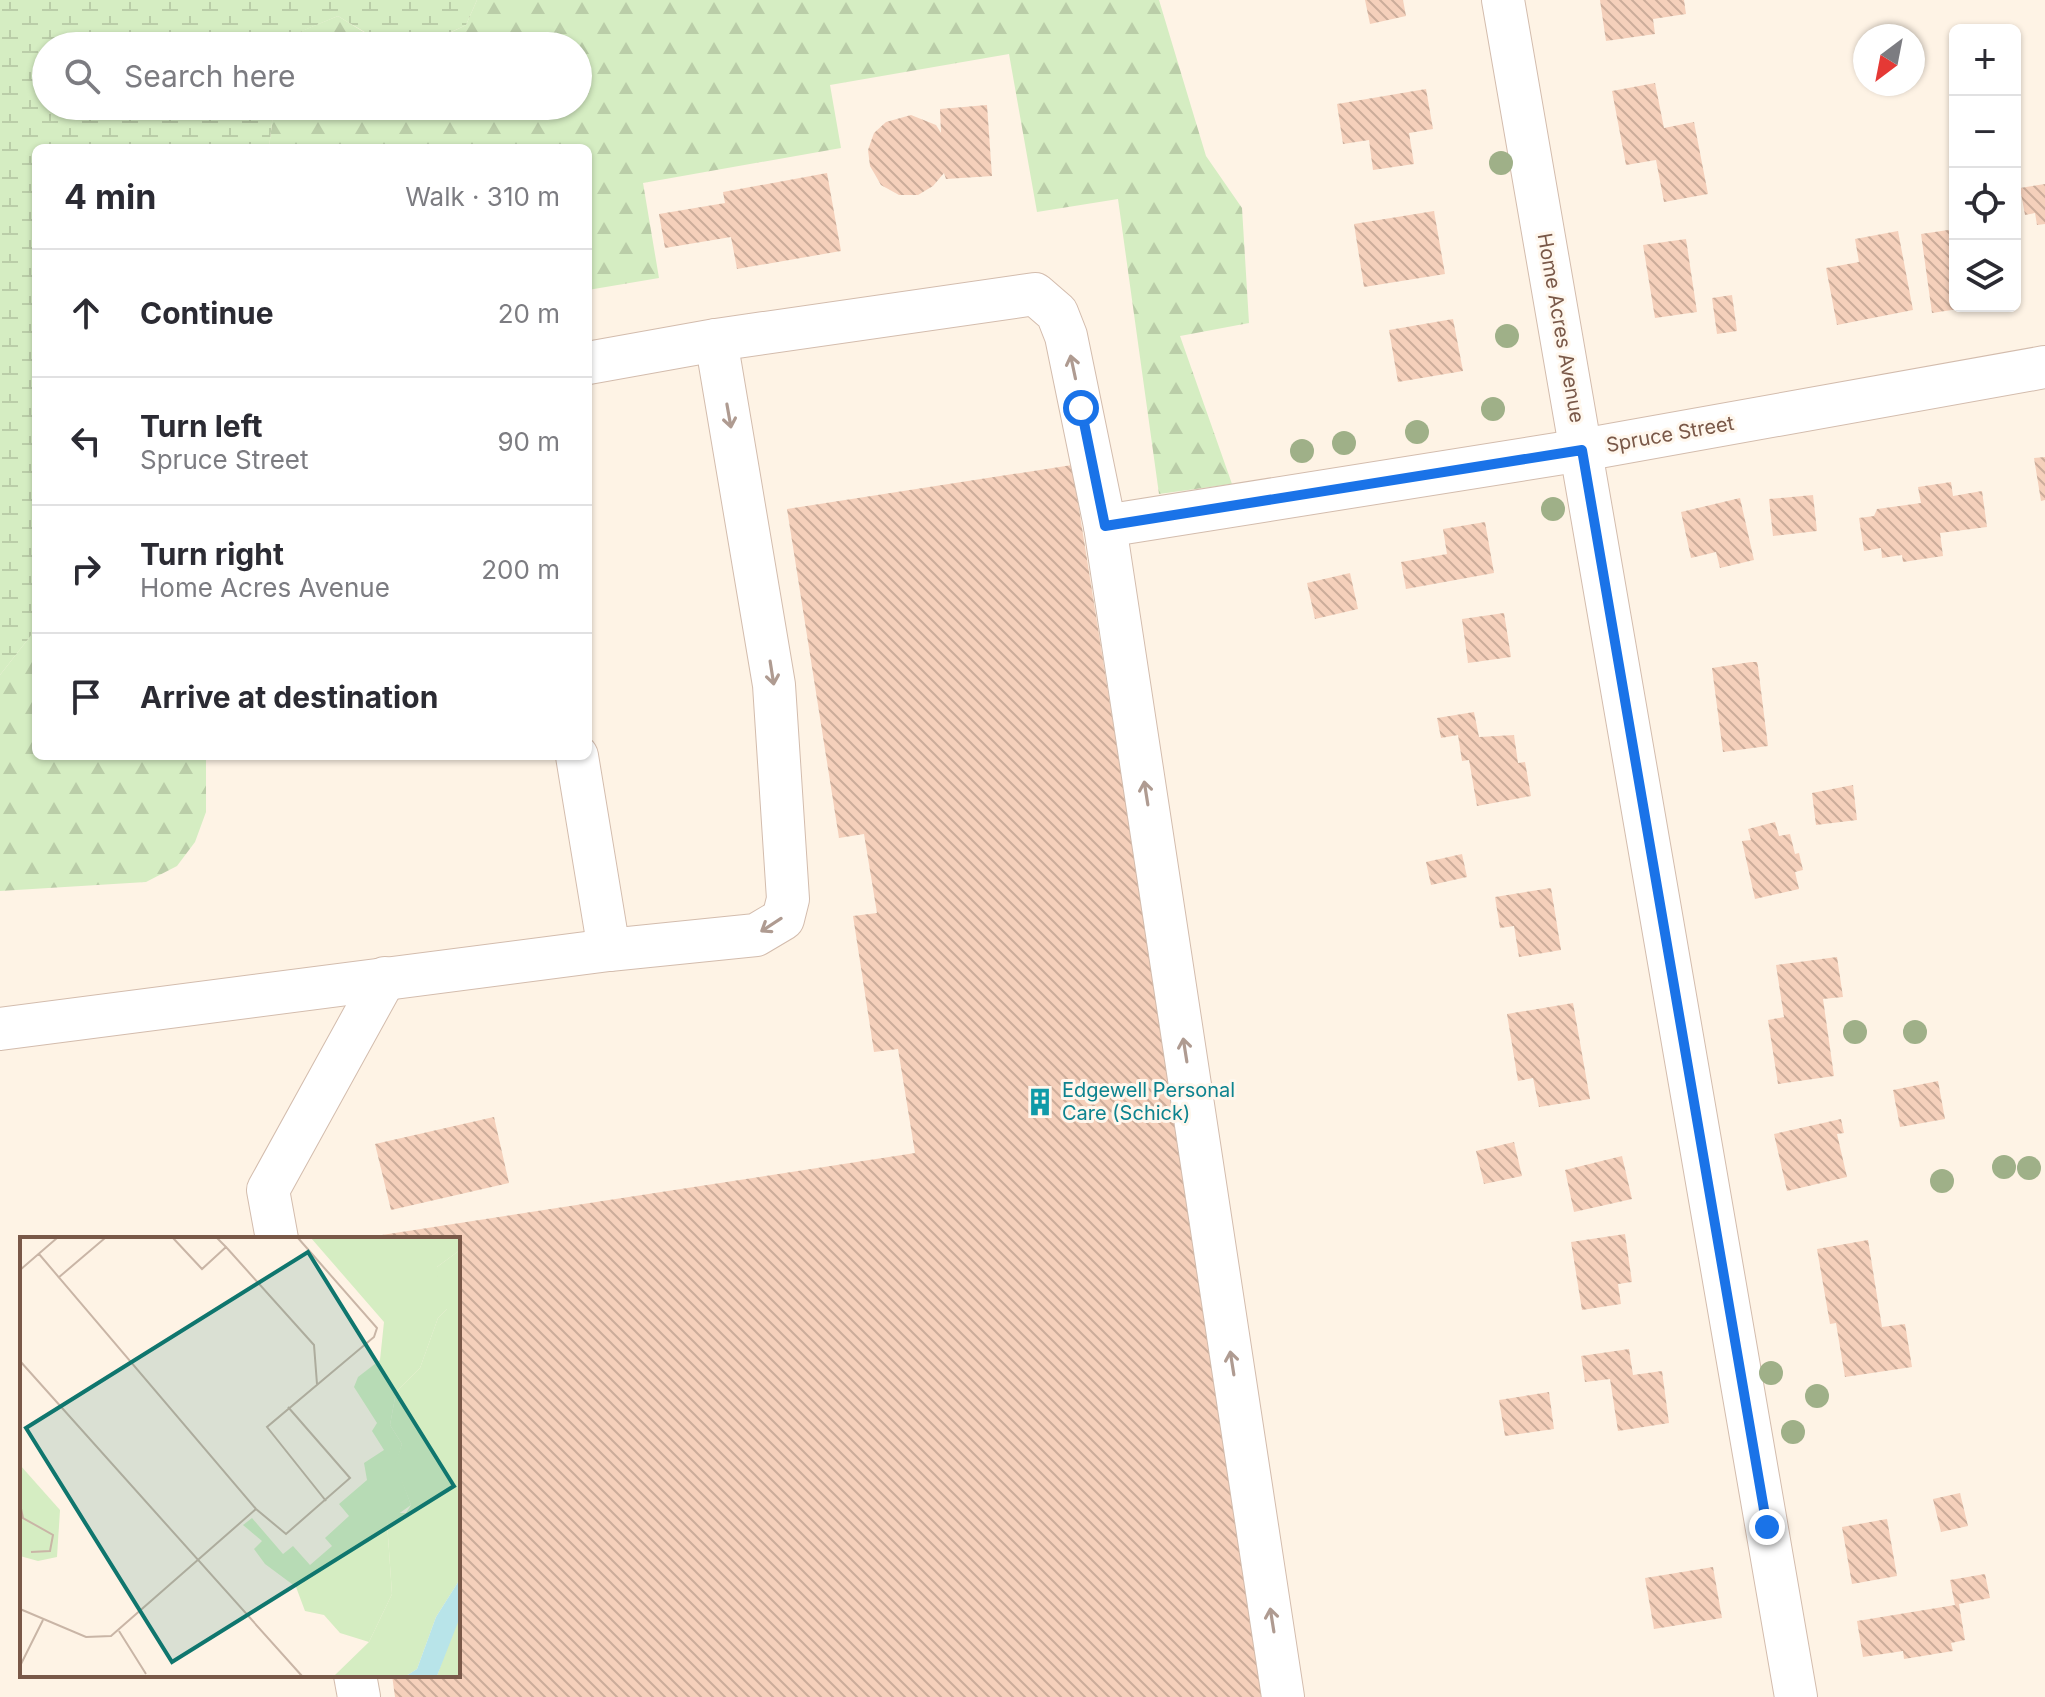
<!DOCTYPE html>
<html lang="en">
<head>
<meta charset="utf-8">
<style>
  body { margin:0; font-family:Inter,sans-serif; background:#f7f7f7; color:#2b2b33 }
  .controls { position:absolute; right:24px; top:24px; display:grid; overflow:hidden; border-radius:12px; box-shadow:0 2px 6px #0004 }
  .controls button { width:72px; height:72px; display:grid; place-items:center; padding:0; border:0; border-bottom:2px solid #e1e1e2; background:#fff; color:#2b2b33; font:40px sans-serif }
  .compass { position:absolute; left:1853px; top:24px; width:72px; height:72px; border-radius:50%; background:#fff; box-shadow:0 2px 6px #0004; rotate:212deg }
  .stop { position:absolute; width:24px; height:24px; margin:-18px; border:6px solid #1a73e8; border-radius:50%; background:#fff }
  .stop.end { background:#1a73e8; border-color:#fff; box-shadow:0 2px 8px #0008 }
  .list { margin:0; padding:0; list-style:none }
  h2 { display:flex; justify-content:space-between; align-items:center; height:104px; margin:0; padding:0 32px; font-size:34px }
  h2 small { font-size:26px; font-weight:400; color:#7c7c81 }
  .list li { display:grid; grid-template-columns:52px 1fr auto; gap:24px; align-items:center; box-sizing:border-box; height:128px; padding:0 32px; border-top:2px solid #e1e1e2 }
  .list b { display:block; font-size:30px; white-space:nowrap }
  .list p { margin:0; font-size:26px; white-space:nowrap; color:#7c7c81 }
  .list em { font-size:26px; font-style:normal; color:#7c7c81 }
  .icon { flex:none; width:44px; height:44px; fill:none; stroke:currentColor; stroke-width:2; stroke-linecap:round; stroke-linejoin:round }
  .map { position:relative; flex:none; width:2045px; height:1697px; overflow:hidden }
  .search { position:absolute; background:#fff; box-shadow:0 2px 6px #0004; left:32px; top:32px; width:560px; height:88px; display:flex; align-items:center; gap:20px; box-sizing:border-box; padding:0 28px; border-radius:44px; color:#7c7c81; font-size:30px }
  .panel { position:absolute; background:#fff; box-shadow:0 2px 6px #0004; left:32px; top:144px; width:560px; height:616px; border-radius:12px }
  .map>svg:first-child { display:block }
  .forest { fill:url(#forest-firs) }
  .wetland { fill:url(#wetland-marsh) }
  .building { fill:url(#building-back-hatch) }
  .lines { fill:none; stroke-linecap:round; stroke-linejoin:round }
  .minor-casing { stroke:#d3bcad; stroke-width:44 }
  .minor { stroke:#fff; stroke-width:42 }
  .tree { fill:#9fb088 }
  .oneway { stroke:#af9b91 }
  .route { stroke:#1a73e8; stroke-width:10 }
  .labels { text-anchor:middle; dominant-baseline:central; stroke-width:6; stroke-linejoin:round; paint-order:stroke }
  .street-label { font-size:20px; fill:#795848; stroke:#fff7ed }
  .culture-label { font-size:20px; fill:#0d838f; stroke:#fff7ed; text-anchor:start }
  .inset-road { fill:none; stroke:#c9b5a6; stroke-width:2 }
  .view { fill:#0f766e; fill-opacity:0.15; stroke:#0f766e; stroke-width:4 }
  .inset-edge { fill:none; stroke:#795848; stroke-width:4 }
</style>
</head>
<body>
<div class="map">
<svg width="2045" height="1697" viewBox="0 0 2045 1697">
  <defs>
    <pattern id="forest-firs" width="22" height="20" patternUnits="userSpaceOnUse" patternTransform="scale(2)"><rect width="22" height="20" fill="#d5edc2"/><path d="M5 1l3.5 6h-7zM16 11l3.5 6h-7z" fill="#bacda8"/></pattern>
    <pattern id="wetland-marsh" width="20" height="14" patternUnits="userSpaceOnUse" patternTransform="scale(2)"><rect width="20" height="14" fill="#d5edc2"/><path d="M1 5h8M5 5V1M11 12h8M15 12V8" fill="none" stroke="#bacda8"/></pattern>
    <pattern id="building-back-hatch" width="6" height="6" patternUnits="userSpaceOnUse" patternTransform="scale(2)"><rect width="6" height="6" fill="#f5d0bb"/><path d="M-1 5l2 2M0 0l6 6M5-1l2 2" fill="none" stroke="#cbac9a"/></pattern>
  </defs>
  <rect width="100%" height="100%" fill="#fef3e5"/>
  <g class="forest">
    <path d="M477,0H1159L1206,156L1242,208L1249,323L1180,336L1232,484L1159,494L1118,199L1037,212L1009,54L830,85L841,148L643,183L659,278L588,290V148H269L274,106H578V46H423L466,25Z"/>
    <path d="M338,16L386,46H282V39Z"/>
    <path d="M36,629V756H206V812L195,842L177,866L146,882L0,891V675Z"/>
  </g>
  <path class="wetland" d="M0,0H477L466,25C400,57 399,53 338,16L283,39L282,46H46V106H274L269,148H36V629L0,675Z"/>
  <g class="building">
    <path d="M1365,0H1403L1406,16L1370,24Z"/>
    <path d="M1600,0H1684L1686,14L1653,19L1655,34L1606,41Z"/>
    <path d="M1655,83L1664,128L1694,122L1708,194L1664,202L1656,160L1626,165L1612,91Z"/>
    <path d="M1426,89L1433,129L1409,133L1414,164L1373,170L1369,140L1343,144L1337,104Z"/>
    <path d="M987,105L992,176L946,179L944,173L933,186L918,195H899L881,185L870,166L868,150L874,133L886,122L911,115L936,125L941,133L940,109Z"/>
    <path d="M827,173L841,251L737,269L731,237L665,248L659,214L725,203L723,192Z"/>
    <path d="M2045,184V224L2037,225L2035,213L2025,215L2020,188Z"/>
    <path d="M1434,211L1445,274L1364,287L1354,224Z"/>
    <path d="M1955,229V306L1965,308L1932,313L1921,234Z"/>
    <path d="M1898,231L1913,310L1837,325L1826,268L1859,262L1855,239Z"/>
    <path d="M1686,239L1697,312L1655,318L1643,245Z"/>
    <path d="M1732,295L1737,331L1717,334L1712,298Z"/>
    <path d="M1453,319L1463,371L1398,382L1389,330Z"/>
    <path d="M2045,457V500L2041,501L2034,458Z"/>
    <path d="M1072,465L1268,1697H395L392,1675H458V1239L369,1237L915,1153L898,1049L874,1052L853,916L877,913L864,834L839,838L787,509Z"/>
    <path d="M1951,482L1953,496L1982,491L1987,527L1940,533L1943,556L1903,562L1902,555L1882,558L1881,548L1864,551L1859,518L1874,516L1877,509L1921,503L1918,487Z"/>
    <path d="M1813,495L1817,531L1773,536L1769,499Z"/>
    <path d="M1740,498L1754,560L1720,568L1716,552L1691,558L1681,512Z"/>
    <path d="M1485,522L1494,573L1406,589L1401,562L1447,554L1443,529Z"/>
    <path d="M1350,573L1358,609L1315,619L1307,583Z"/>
    <path d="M1504,613L1511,657L1468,663L1462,619Z"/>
    <path d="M1751,662H1757L1758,667L1768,746L1723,752L1712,668Z"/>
    <path d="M1474,712L1479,737L1514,735L1518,763L1525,762L1531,796L1477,806L1469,760L1462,761L1458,735L1441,738L1437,718Z"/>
    <path d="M1853,785L1857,820L1816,825L1812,793Z"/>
    <path d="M1775,822L1779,836L1790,834L1795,854L1799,853L1803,870L1795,872L1799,889L1755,899L1742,841L1751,840L1748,829Z"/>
    <path d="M1462,854L1467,877L1431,885L1426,862Z"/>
    <path d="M1551,888L1561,950L1519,957L1514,926L1500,928L1495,897Z"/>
    <path d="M1837,957L1843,997L1823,999L1834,1076L1778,1084L1768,1020L1784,1017L1776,965Z"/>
    <path d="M1573,1003L1590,1099L1539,1107L1533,1078L1518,1081L1507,1014Z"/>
    <path d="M1938,1081L1945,1119L1900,1127L1893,1090Z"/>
    <path d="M494,1117L509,1183L391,1210L375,1144Z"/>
    <path d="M1841,1119L1844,1133L1837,1134L1847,1177L1787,1191L1774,1134Z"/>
    <path d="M1514,1142L1522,1176L1484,1184L1476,1151Z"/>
    <path d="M1622,1156L1632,1199L1574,1212L1565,1170Z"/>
    <path d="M1625,1234L1632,1282L1618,1284L1621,1304L1582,1310L1571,1242Z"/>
    <path d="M1868,1240L1882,1327L1905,1324L1912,1367L1845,1377L1836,1323L1830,1324L1817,1249Z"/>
    <path d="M1629,1349L1633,1375L1662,1371L1669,1423L1618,1431L1610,1379L1585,1382L1581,1356Z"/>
    <path d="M1549,1392L1554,1429L1505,1436L1499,1400Z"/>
    <path d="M1960,1493L1968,1526L1941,1532L1933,1499Z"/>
    <path d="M1887,1519L1897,1576L1852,1584L1842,1527Z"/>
    <path d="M1713,1567L1722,1618L1654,1629L1645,1578Z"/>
    <path d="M1985,1574L1990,1598L1959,1604L1965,1640L1951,1643L1953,1651L1904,1659L1903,1651L1863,1657L1857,1621L1955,1605L1950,1580Z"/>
  </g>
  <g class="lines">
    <defs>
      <g id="minor">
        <path d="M1503,0L1796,1697"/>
        <path d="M588,363L716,340L1035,294L1057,313L1066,336L1105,526L1283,1697"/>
        <path d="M1105,526L1582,450L2045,367"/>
        <path d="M577,756L609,950"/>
        <path d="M0,1029L609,950L756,935L783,919L788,899L774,685L716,340"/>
        <path d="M277,1239L268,1190L385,978"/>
        <path d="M355,1675L359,1697"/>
      </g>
    </defs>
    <use href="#minor" class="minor-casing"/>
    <use href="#minor" class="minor"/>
  </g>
  <g class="tree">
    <circle cx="1501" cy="163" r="12"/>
    <circle cx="1507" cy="336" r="12"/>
    <circle cx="1493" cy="409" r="12"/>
    <circle cx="1417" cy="432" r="12"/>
    <circle cx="1344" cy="443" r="12"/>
    <circle cx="1302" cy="451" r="12"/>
    <circle cx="1553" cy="509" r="12"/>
    <circle cx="1855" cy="1032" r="12"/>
    <circle cx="1915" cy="1032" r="12"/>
    <circle cx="2004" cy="1167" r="12"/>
    <circle cx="2029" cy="1168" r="12"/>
    <circle cx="1942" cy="1181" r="12"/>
    <circle cx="1771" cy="1373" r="12"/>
    <circle cx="1817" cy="1396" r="12"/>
    <circle cx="1793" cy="1432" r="12"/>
  </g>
  <defs><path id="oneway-shaft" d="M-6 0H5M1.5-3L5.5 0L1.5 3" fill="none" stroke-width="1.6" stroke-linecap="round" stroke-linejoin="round" transform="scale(2)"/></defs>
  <g class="oneway">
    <use href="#oneway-shaft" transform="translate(1073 367) rotate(-102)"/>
    <use href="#oneway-shaft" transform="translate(729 416) rotate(80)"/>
    <use href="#oneway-shaft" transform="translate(772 673) rotate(81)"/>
    <use href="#oneway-shaft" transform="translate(1146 793) rotate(-99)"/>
    <use href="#oneway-shaft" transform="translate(771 925) rotate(147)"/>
    <use href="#oneway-shaft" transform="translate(1185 1050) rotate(-99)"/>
    <use href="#oneway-shaft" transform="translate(1232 1363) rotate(-99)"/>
    <use href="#oneway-shaft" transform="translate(1272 1620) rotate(-99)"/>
  </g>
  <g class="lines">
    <path class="route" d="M1081,408L1105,526L1582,450L1767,1527"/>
  </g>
  <defs>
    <symbol id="building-bare" viewBox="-9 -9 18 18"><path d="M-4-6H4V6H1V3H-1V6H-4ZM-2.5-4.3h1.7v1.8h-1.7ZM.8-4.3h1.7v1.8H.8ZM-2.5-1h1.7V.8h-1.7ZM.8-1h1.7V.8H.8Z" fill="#0f9aa8" stroke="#fff7ed" stroke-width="2.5" paint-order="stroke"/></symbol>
  </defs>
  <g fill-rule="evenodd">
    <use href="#building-bare" x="1020" y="1082" width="40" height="40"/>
  </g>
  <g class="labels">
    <g class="street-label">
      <text transform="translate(1561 328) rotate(80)">Home Acres Avenue</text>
      <text transform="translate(1670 434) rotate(-10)">Spruce Street</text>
    </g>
    <g class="culture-label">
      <text x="1062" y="1090">Edgewell Personal<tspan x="1062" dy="23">Care (Schick)</tspan></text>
    </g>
  </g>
  <g transform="translate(20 1237)">
    <rect width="440" height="440" fill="#fef3e5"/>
    <path d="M291,1H440V13L417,30L427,47V72L418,81L400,131L376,155L370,188L382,207L376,227L391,268L367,285L372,357L349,405L320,396L304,378L285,374L276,350L245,327L234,312L242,304L223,288L232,281L263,317L273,309L290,328L312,309L305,301L329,279L319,267L347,243L344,226L364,213L352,194L357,186L334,150L338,140L360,123L364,85Z" fill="#d5edc2"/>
    <path d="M440,13V342L416,380L397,432L386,439H314L349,405L372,357L367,285L373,276H386L391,268L375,227L382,207L370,188L376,155L400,131L418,81L427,72V48L418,42L417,30ZM440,380V439H417L431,399Z" fill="#d5edc2"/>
    <path d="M0,228L40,273L37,320L18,324L0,319Z" fill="#d5edc2"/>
    <path d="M440,342V380L417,439H386L397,432L416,380Z" fill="#b8e4e9"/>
    <path class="inset-road" d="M153,1L182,32L206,10L197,1M278,1L357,91L354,100L247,190L306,264M206,10L294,108L297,147M19,17L236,272L266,297L330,241L268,170M0,33L37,1M38,41L85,1M0,124L282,439M0,267L3,281L33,298L30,314L11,315M0,372L66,400L91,399L236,272M99,394L126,437M0,429L23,383"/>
    <path class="view" d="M288,15L434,249L152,425L6,191Z"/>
    <rect width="440" height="440" class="inset-edge"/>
  </g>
</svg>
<div class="controls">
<button>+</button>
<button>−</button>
<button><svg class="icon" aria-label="locate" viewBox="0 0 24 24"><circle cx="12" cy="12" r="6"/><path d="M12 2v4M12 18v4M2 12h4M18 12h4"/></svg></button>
<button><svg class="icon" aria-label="layers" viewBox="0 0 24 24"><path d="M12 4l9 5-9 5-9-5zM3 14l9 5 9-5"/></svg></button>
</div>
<svg class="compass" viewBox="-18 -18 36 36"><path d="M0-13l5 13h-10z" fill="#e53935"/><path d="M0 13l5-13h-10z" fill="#7c7c81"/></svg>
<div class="stop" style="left:1081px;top:408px"></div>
<div class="stop end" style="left:1767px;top:1527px"></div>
<div class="search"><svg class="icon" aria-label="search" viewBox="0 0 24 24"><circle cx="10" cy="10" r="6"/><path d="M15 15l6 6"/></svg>Search here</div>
<section class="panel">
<h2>4 min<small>Walk · 310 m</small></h2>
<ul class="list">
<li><svg class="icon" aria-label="ahead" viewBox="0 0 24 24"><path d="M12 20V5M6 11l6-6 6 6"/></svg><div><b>Continue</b></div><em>20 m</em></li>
<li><svg class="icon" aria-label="left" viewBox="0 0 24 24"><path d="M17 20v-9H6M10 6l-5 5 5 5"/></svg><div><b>Turn left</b><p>Spruce Street</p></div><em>90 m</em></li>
<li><svg class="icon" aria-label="right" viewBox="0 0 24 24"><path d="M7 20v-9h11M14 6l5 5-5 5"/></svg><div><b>Turn right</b><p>Home Acres Avenue</p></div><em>200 m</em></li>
<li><svg class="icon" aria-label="arrive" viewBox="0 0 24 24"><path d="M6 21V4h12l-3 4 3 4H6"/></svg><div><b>Arrive at destination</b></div></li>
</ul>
</section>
</div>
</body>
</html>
